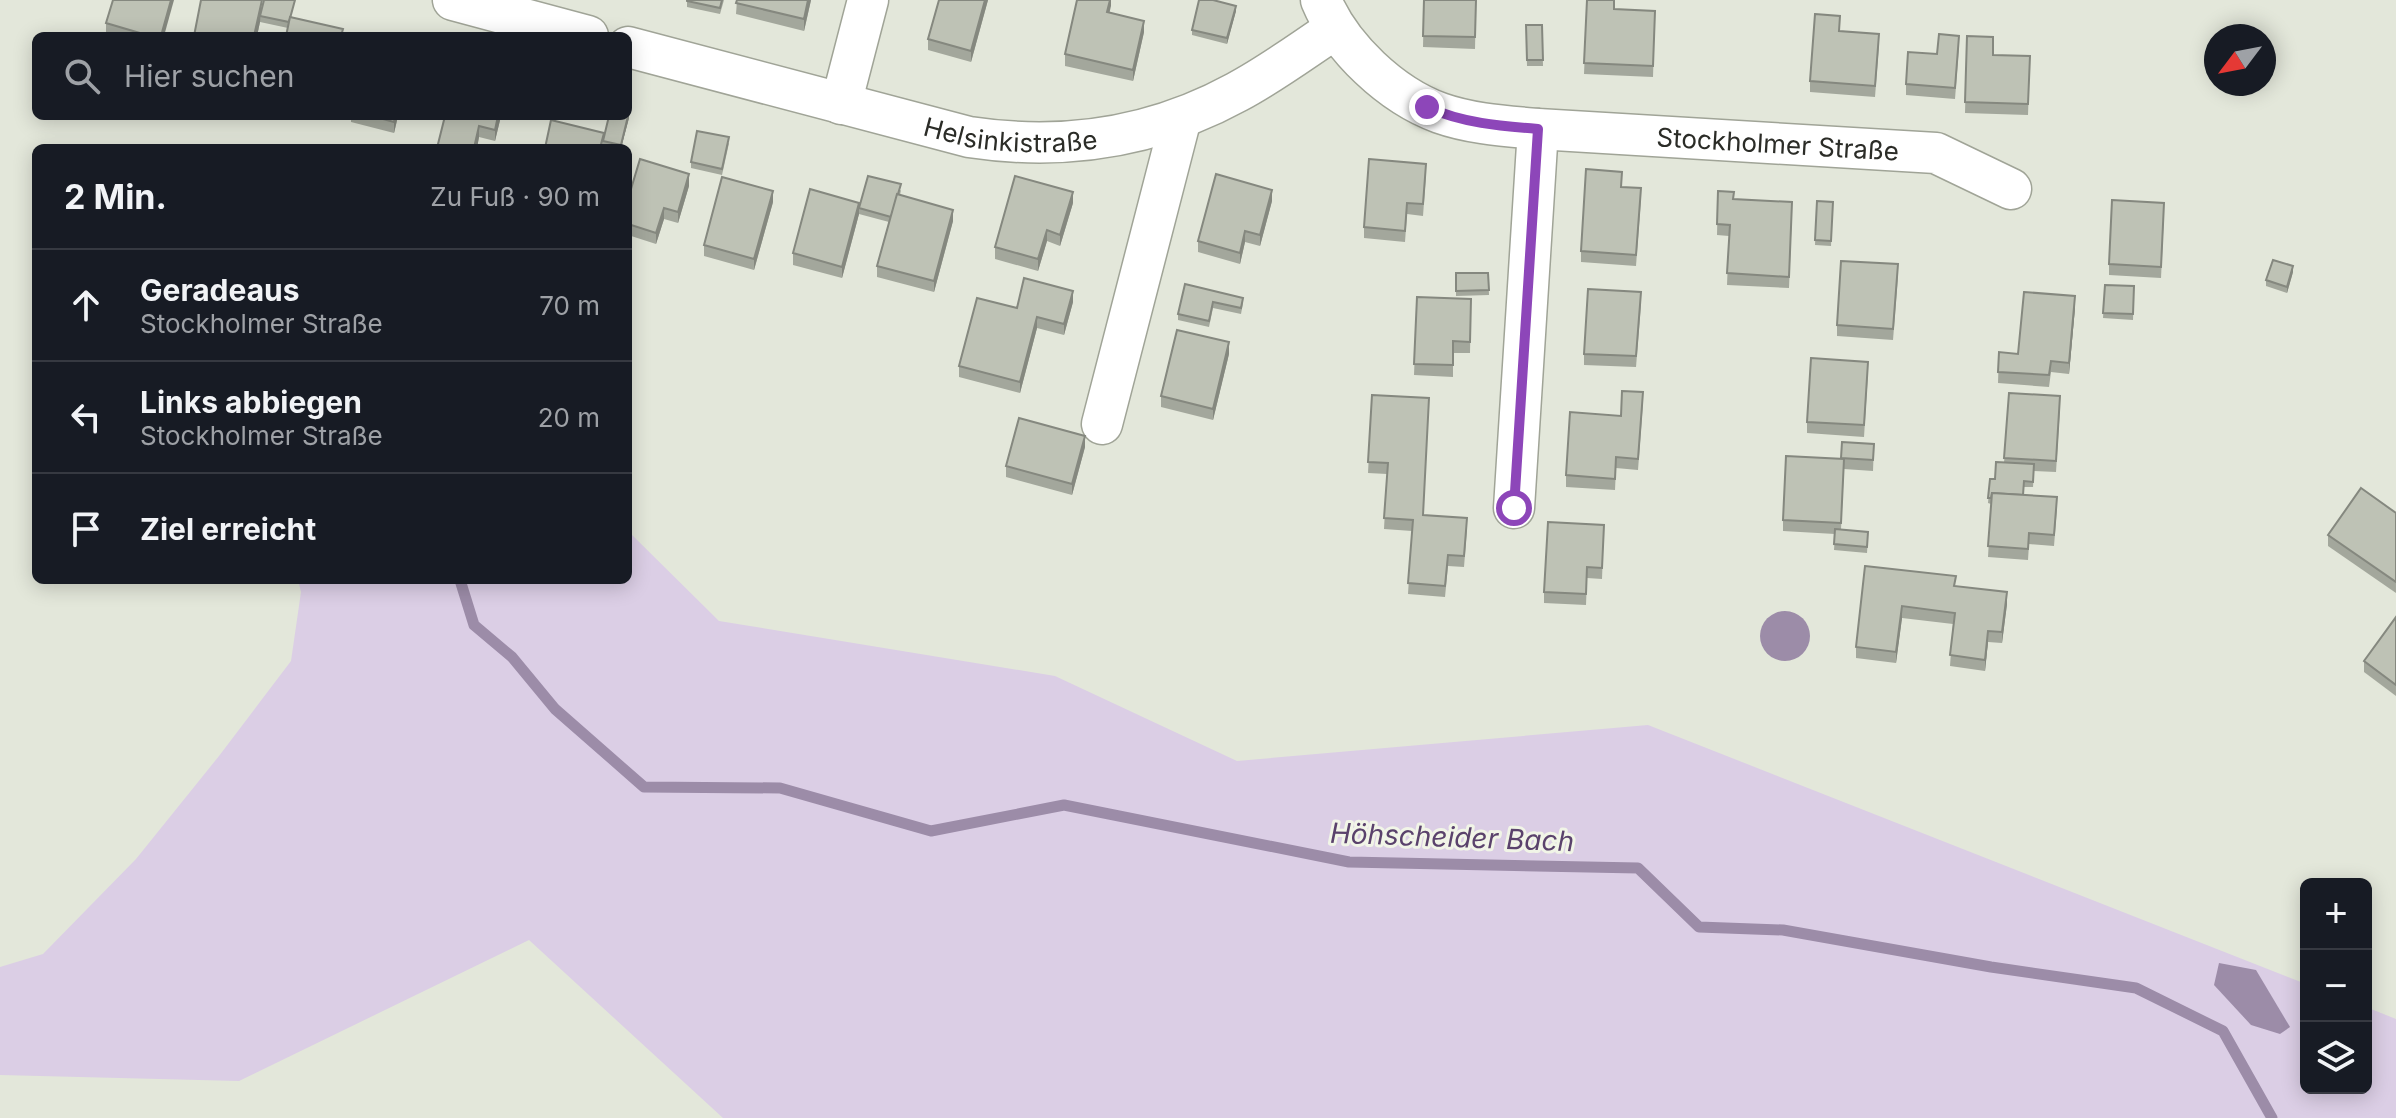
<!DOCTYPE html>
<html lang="de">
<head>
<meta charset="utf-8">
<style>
  body { margin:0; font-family:Inter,sans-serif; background:#242831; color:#f1f3f6 }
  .controls { position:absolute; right:24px; bottom:24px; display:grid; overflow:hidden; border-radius:12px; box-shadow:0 4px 20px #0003 }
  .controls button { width:72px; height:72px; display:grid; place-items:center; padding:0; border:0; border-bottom:2px solid #363941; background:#171b24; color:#f1f3f6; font:40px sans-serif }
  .compass { position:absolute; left:2204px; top:24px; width:72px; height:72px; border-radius:50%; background:#171b24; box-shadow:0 4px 20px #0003; rotate:238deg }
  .stop { position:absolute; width:24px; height:24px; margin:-18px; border:6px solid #8d46b9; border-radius:50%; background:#fff }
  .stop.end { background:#8d46b9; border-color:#fff; box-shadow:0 2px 8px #0008 }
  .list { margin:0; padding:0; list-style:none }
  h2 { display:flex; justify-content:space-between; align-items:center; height:104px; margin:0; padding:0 32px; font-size:34px }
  h2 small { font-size:26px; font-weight:400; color:#9ea1a6 }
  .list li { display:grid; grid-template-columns:52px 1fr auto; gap:24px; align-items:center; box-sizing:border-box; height:112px; padding:0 32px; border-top:2px solid #363941 }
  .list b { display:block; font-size:30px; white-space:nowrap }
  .list p { margin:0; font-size:26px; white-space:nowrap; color:#9ea1a6 }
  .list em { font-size:26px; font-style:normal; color:#9ea1a6 }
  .icon { flex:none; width:44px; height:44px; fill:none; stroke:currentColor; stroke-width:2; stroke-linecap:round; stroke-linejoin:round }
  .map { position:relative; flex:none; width:2396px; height:1118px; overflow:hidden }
  .search { position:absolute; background:#171b24; box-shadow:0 4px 20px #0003; left:32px; top:32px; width:600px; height:88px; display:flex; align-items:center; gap:20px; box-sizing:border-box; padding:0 28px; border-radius:12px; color:#9ea1a6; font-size:30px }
  .panel { position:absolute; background:#171b24; box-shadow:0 4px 20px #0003; left:32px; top:144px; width:600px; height:440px; border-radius:12px }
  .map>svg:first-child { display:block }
  .green { fill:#dbcee5 }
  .water { fill:#9c8ca8 }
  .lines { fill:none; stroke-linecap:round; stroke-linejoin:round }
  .stream { stroke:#9c8ca8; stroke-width:11 }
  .minor-casing { stroke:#a0a497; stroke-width:43 }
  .minor { stroke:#fff; stroke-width:40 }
  .wall { fill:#a3a79c }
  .shaded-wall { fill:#85887f }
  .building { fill:#bec2b5; stroke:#85887f; stroke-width:2 }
  .route { stroke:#8d46b9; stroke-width:10 }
  .labels { text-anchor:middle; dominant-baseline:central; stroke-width:6; stroke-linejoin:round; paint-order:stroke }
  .street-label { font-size:26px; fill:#2b2c27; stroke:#f1f5e7 }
  .water-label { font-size:28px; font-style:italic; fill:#5a426c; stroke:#f1f5e7 }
</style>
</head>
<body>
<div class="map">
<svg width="2396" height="1118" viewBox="0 0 2396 1118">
  <rect width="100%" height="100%" fill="#e3e7da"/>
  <path class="green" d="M628,531L719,621L1055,676L1237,761L1648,725L2306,984V1088H2366V1007L2396,1019V1118H723L529,940L239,1081L0,1075V967L43,954L136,859L219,756L291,661L301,592L298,580H628Z"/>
  <g class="water">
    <circle cx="1785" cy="636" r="25"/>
    <path d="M2219,963L2256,970L2290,1027L2280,1034L2251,1025L2214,985Z"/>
  </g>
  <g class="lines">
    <path class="stream" d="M460,580L474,625L512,657L555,709L644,787L780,788L931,831L1064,805L1349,862L1638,868L1699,927L1783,930L1991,967L2136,988L2223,1031L2272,1118"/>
    <defs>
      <g id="minor">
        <path d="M453,0L588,36"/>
        <path id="s1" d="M1321,0C1341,48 1391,95 1440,113C1471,124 1505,126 1538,129L1936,153L2011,189"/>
        <path id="s2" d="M628,47L969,137C1062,151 1153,138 1237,92C1271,74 1303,50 1335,29"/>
        <path d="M841,104L868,0"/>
        <path d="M1102,424L1181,118"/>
        <path d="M1514,508L1538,129"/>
      </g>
    </defs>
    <use href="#minor" class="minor-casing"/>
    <use href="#minor" class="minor"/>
  </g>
  <g class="wall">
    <path d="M201,0L293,17L343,36L288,28L260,22L257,36Z"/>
    <path d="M687,0H724L720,14L687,7Z"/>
    <path d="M737,0H811L804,31L736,14Z"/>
    <path d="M939,0H988L971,62L928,50V39Z"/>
    <path d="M1111,0L1109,13L1144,32L1133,81L1065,66V54Z"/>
    <path d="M1424,0H1476L1475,49L1423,47Z"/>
    <path d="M1587,0L1614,9L1655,11L1653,77L1584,74Z"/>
    <path d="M1236,11L1227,44L1192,35V30Z"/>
    <path d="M106,23L164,36H111L106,35Z"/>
    <path d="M1526,25H1542L1543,66H1527Z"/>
    <path d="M1840,31L1879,45L1875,97L1810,92V81Z"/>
    <path d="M1967,36L1993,55L2030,56L2028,115L1965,113Z"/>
    <path d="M1959,47L1955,99L1906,95V84L1937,54Z"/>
    <path d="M351,116H398L394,133L351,122Z"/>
    <path d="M445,116H501L495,141L479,137L477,148H437Z"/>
    <path d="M629,118L621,148H545L604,138Z"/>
    <path d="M729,143L722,175L691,168V162Z"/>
    <path d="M1426,175L1423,216L1407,214L1405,242L1364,238V227Z"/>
    <path d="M689,186L678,223L664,219L656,244L628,235V199Z"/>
    <path d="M1622,187L1641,199L1636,266L1581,262V251Z"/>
    <path d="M901,190L900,195L953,221L934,292L877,277V266L889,222L859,214L842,278L793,265V253L859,208Z"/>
    <path d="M1718,191L1734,199L1792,213L1789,288L1727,285L1729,236L1717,235Z"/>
    <path d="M1272,201L1260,246L1245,242L1240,264L1198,252V241Z"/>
    <path d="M1817,201L1833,202L1831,246L1815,245Z"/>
    <path d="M773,202L754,270L704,256V245Z"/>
    <path d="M1073,203L1060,246L1047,241L1038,271L995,259V247Z"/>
    <path d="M2164,214L2161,278L2109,275V264Z"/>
    <path d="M2293,272L2287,293L2266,286V280Z"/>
    <path d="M1456,273H1488L1489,295L1456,296Z"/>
    <path d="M1898,276L1893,340L1837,336V325Z"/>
    <path d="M1185,284L1243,303L1241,314L1213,308L1209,327L1178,320V314Z"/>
    <path d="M2105,285L2134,286L2133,320L2103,318Z"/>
    <path d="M1417,297L1471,299L1470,353H1453V377L1414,375Z"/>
    <path d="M1073,302L1064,335L1037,328L1020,393L959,377V366L1017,308Z"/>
    <path d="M1641,304L1636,367L1584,365V354Z"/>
    <path d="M2075,308L2069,374L2051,372L2049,387L1998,383L1999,352L2018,354Z"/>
    <path d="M1229,354L1213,420L1161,407V396Z"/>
    <path d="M1868,373L1864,437L1807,433V422Z"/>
    <path d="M2009,393L2060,408L2056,472L2034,471L2033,487H2024L2023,495L2057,508L2054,546L2029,544L2028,560L1988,557L1991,504L1988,503L1990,479H1995L2004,463Z"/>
    <path d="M1372,395L1424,515L1467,529L1464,567L1448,566L1445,597L1408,594L1412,531L1384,529L1387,474L1368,473Z"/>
    <path d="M1643,403L1638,470L1616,468L1615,490L1566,487V475L1621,416Z"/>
    <path d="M1874,444L1873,471L1844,469L1841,529L1868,537L1867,553L1834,550L1835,534L1783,531V520L1841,459Z"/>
    <path d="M1085,447L1072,495L1006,477V466Z"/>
    <path d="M2396,513V593L2328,546V535Z"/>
    <path d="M1604,525L1602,579L1587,578L1586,605L1544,603V592Z"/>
    <path d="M1865,566L1956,586L2007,604L2002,643L1988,642L1985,671L1950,666L1953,624L1902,618L1896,663L1856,658V647Z"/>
    <path d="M2396,617V696L2364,672V661Z"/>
  </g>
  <g class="shaded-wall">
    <path d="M171,0H174L164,36H161Z"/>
    <path d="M262,0L260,22L257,36H254Z"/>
    <path d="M808,0H811L804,31V19Z"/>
    <path d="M985,0H988L971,62V51Z"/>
    <path d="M1110,0H1111V6L1107,23V12Z"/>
    <path d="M1236,6V11L1227,44V38Z"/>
    <path d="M1144,21V32L1133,81V70Z"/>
    <path d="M629,112V118L621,148V145Z"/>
    <path d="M395,116H398L394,133V122Z"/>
    <path d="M498,116H501L495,141V130Z"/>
    <path d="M479,126V137L477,148H474Z"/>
    <path d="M689,174V186L678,223V212Z"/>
    <path d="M1272,190V201L1260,246V235Z"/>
    <path d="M773,191V202L754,270V259Z"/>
    <path d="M1073,192V203L1060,246V235Z"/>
    <path d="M859,203V214L842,278V267Z"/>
    <path d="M664,208V219L656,244V233Z"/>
    <path d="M953,210V221L934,292V281Z"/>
    <path d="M1047,230V241L1038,271V259Z"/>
    <path d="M1245,231V242L1240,264V253Z"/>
    <path d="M2293,266V272L2287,293V287Z"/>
    <path d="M1073,291V302L1064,335V324Z"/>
    <path d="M2075,296V308L2069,374V363Z"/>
    <path d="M1037,317V328L1020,393V382Z"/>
    <path d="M1229,342V354L1213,420V409Z"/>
    <path d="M1085,436V447L1072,495V484Z"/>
    <path d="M2007,592V604L2002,643V632Z"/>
    <path d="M1902,606V618L1896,663V652Z"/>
    <path d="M1988,631V642L1985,671V660Z"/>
  </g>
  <g class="building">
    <path d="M113,0H171L161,36H150L106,23Z"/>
    <path d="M201,0H262L254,36H194Z"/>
    <path d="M264,0H295L289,22L260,16Z"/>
    <path d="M687,0H722L720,8L687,1Z"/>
    <path d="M737,0H808L804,19L736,3Z"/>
    <path d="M939,0H985L971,51L928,39Z"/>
    <path d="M1077,0H1110L1107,12L1144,21L1133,70L1065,54Z"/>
    <path d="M1199,0H1213L1236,6L1227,38L1192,30Z"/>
    <path d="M1424,0H1476L1475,37L1423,36Z"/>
    <path d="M1587,0H1614V9L1655,11L1653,66L1584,63Z"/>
    <path d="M1815,14L1840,16L1839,31L1879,34L1875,86L1810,81Z"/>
    <path d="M290,17L343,29L341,36H286Z"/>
    <path d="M1526,25H1542L1543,60H1527Z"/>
    <path d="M1939,34L1959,36L1955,88L1906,84L1908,52L1937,54Z"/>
    <path d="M1967,36L1993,37V55L2030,56L2028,104L1965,102Z"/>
    <path d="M372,116H395L394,122Z"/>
    <path d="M445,116H498L495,130L479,126L474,148H437Z"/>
    <path d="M609,116H628L621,145L603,141Z"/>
    <path d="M551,120L604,133L600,148H545Z"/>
    <path d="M697,131L729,137L722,169L691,162Z"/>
    <path d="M640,159L689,174L678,212L664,208L656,233L628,224V199Z"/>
    <path d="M1369,159L1426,164L1423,204L1407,203L1405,231L1364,227Z"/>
    <path d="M1586,169L1622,172L1621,187L1641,188L1636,255L1581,251Z"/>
    <path d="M1216,174L1272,190L1260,235L1245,231L1240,253L1198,241Z"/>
    <path d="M868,176L901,184L891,217L859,208Z"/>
    <path d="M1015,176L1073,192L1060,235L1047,230L1038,259L995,247Z"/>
    <path d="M722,177L773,191L754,259L704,245Z"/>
    <path d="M810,189L859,203L842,267L793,253Z"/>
    <path d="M1718,191L1734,192L1733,199L1792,202L1789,277L1727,273L1730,225L1717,224Z"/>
    <path d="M897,194L953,210L934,281L877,266Z"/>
    <path d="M2112,200L2164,203L2161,267L2109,264Z"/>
    <path d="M1817,201L1833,202L1831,241L1815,240Z"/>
    <path d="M2273,260L2293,266L2287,287L2266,280Z"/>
    <path d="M1841,261L1898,264L1893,329L1837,325Z"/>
    <path d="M1456,273H1488L1489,290L1456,291Z"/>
    <path d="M1024,278L1073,291L1064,324L1037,317L1020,382L959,366L977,298L1017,308Z"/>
    <path d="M1185,284L1243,298L1241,308L1213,302L1209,321L1178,314Z"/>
    <path d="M2105,285L2134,286L2133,314L2103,313Z"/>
    <path d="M1588,289L1641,292L1636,356L1584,354Z"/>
    <path d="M2024,292L2075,296L2069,363L2051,361L2049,375L1998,372L1999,352L2018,354Z"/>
    <path d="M1417,297L1471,299L1470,342L1453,341V365L1414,364Z"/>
    <path d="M1177,330L1229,342L1213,409L1161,396Z"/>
    <path d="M1811,358L1868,362L1864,425L1807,422Z"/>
    <path d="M1622,391L1643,392L1638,459L1616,457L1615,479L1566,475L1570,412L1621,416Z"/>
    <path d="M2009,393L2060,396L2056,461L2004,458Z"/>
    <path d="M1372,395L1429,398L1423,515L1467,518L1464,556L1448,555L1445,586L1408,583L1413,520L1384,518L1388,463L1368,462Z"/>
    <path d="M1019,418L1085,436L1072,484L1006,466Z"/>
    <path d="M1842,442L1874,444L1873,460L1841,458Z"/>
    <path d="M1786,456L1844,459L1841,523L1783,520Z"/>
    <path d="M1996,462L2034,464L2033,482L2024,481L2023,495L1992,493L1991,498H1988L1990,479H1995Z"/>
    <path d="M2361,488L2396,513V582L2328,535Z"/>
    <path d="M1992,493L2057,497L2054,535L2029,533L2028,549L1988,546Z"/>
    <path d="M1548,522L1604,525L1602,568L1587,567L1586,594L1544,592Z"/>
    <path d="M1835,529L1868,532L1867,547L1834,544Z"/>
    <path d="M1865,566L1956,576L1954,586L2007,592L2002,632L1988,631L1985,660L1950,655L1955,613L1902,606L1896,652L1856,647Z"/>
    <path d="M2396,617V685L2364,661Z"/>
  </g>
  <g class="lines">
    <path class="route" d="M1427,107C1462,123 1500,126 1538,129L1514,508"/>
  </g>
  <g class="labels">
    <g class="street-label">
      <text stroke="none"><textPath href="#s2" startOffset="394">Helsinkistraße</textPath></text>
      <text stroke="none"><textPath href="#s1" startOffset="508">Stockholmer Straße</textPath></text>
    </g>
    <g class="water-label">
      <text transform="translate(1452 837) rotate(2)">Höhscheider Bach</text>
    </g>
  </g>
</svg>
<div class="controls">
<button>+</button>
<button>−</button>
<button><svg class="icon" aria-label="layers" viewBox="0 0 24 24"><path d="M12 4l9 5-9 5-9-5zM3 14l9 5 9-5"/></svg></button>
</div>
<svg class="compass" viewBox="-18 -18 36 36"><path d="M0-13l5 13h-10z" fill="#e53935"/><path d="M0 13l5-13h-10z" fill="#9ea1a6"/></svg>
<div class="stop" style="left:1514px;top:508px"></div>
<div class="stop end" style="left:1427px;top:107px"></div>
<div class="search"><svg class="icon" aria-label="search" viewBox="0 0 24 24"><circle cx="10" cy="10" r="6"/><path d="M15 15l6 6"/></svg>Hier suchen</div>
<section class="panel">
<h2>2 Min.<small>Zu Fuß · 90 m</small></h2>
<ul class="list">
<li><svg class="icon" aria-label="ahead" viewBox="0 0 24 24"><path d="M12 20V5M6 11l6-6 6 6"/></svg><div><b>Geradeaus</b><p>Stockholmer Straße</p></div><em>70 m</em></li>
<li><svg class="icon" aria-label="left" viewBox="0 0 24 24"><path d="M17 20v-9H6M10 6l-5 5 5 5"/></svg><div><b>Links abbiegen</b><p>Stockholmer Straße</p></div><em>20 m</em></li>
<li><svg class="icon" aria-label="arrive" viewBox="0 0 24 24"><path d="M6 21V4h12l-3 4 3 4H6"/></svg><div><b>Ziel erreicht</b></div></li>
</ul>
</section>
</div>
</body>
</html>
